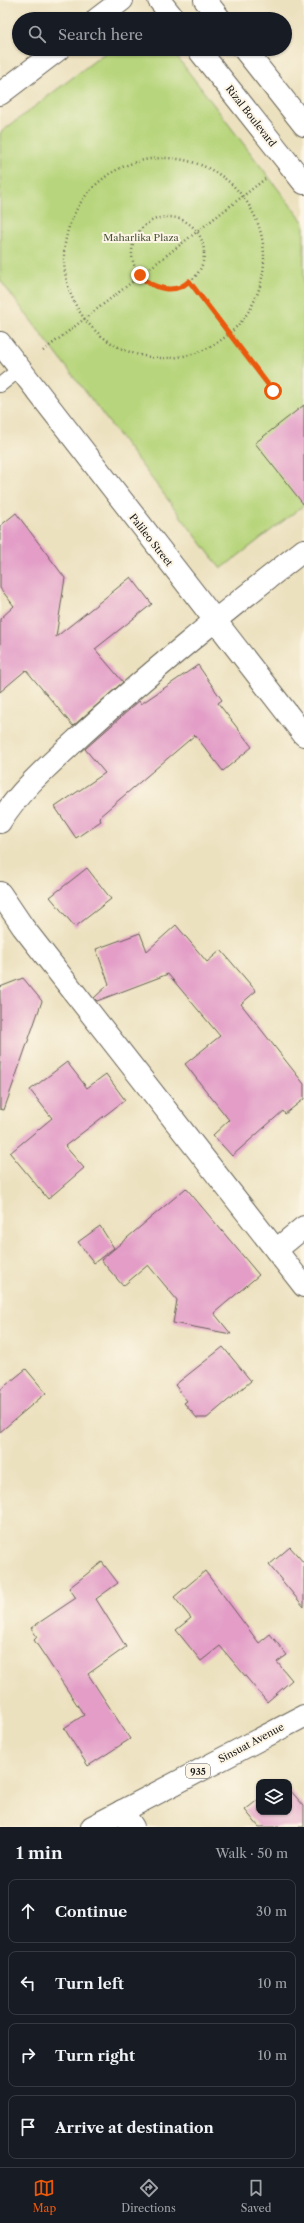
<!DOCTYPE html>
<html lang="en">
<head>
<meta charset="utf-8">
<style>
  body { margin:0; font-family:"Libre Caslon Text",serif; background:#20242c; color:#f1f3f6 }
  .controls { position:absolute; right:12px; bottom:12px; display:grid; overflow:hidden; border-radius:8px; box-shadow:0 1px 3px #0004 }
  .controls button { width:36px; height:36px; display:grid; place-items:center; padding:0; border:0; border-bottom:1px solid #363941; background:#171b24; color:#f1f3f6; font:20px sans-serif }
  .stop { position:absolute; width:12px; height:12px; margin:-9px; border:3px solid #ea580c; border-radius:50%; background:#fff }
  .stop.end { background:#ea580c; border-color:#fff; box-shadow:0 1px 4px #0008 }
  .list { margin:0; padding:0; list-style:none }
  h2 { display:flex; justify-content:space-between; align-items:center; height:52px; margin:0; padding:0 16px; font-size:17px }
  h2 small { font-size:13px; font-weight:400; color:#9ea1a6 }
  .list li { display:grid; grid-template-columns:26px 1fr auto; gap:12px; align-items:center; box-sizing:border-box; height:64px; margin:0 8px 8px; padding:0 8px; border:1px solid #363941; border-radius:8px }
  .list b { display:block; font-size:15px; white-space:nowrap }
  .list em { font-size:13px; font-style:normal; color:#9ea1a6 }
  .icon { flex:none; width:22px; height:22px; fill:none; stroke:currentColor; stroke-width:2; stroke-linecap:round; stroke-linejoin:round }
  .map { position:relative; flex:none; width:304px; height:1827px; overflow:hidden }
  .search { position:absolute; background:#171b24; box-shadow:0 1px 3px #0004; left:12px; right:12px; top:12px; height:44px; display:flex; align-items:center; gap:10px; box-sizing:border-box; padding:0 14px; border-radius:22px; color:#9ea1a6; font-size:15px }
  .sheet { height:340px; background:#171b24 }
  nav { display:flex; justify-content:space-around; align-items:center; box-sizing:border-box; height:56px; border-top:1px solid #363941; background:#171b24; font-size:11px; color:#9ea1a6 }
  nav a { display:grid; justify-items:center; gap:2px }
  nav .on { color:#ea580c }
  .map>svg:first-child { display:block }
  .green { fill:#b7d57c; stroke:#6a784c }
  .building { fill:#e39dc7 }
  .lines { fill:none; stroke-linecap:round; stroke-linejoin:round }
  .service-casing { stroke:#656155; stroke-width:16 }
  .minor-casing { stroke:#656155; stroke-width:24 }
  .secondary-casing { stroke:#656155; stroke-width:24 }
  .primary-casing { stroke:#656155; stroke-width:24 }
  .path { stroke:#656155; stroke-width:2.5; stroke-dasharray:1 3; stroke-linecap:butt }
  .service { stroke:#fff; stroke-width:14 }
  .minor { stroke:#fff; stroke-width:22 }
  .secondary { stroke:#fff; stroke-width:22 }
  .primary { stroke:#fff; stroke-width:22 }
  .route { stroke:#ea580c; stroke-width:5 }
  .labels { text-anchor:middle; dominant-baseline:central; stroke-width:4; stroke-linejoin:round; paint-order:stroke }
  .shield { fill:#fcf5e5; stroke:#5f5d58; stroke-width:1 }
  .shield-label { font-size:9px; font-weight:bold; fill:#1c1c1c }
  .street-label { font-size:10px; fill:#1c1c1c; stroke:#fcf5e5 }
  .park-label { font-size:10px; fill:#4a5439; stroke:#fcf5e5 }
</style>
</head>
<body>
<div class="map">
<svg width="304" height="1827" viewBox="0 0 304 1827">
  <rect width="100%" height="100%" fill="#fcf5e5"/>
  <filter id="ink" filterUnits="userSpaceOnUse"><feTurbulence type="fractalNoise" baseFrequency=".025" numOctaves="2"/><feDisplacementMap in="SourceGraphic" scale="8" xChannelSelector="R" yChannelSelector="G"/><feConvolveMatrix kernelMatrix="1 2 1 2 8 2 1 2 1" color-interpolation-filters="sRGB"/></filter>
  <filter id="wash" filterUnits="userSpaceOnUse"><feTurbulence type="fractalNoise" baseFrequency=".012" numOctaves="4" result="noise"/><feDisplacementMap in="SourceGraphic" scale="16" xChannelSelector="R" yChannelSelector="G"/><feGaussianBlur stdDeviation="0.9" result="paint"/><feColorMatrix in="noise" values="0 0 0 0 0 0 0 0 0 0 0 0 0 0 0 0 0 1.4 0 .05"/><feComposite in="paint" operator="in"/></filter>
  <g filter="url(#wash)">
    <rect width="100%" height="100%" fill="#ece1bf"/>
    <path class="green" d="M110,49H171L304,223V505L221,569L0,280V133Z"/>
    <g id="blocks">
      <g class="building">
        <path d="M304,405V505L255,443Z"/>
        <path d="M16,513L65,578L56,637L131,577L152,604L95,649L123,682L73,726L26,670L0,692V619L14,606L0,588V526Z"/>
        <path d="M198,665L222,700L218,703L252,747L223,771L195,735L99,817L101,821L76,838L55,807L105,773L85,749L139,701L141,704Z"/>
        <path d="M87,868L111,899L75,927L50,897Z"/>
        <path d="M176,925L207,962L221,950L256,991L241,1004L304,1084V1099L285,1114L283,1111L232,1156L213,1135L229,1120L185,1064L220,1036L168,974L97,1001L94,998L109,984L96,949L140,933L147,951Z"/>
        <path d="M23,978L42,1001L4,1110L0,1109V987Z"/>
        <path d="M67,1062L87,1088L106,1074L125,1100L65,1146L84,1168L48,1199L10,1153L52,1118L30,1090Z"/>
        <path d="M186,1188L259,1275L214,1313L231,1334L173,1323L177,1300L148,1265L123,1286L101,1260Z"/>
        <path d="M100,1226L114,1248L94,1263L78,1242Z"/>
        <path d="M223,1347L251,1381L207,1418H197L184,1403L187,1401L175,1385Z"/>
        <path d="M26,1369L46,1393L0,1432V1390Z"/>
        <path d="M290,1547L304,1563V1607L269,1565Z"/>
        <path d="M102,1562L118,1583L96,1599L126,1647L88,1674L130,1739L88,1766L64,1728L84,1715L34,1640L37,1637L31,1628L76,1598L69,1588Z"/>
        <path d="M205,1571L259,1643L270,1634L287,1655L277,1662L292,1680L267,1702L220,1646L201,1661L176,1630L191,1618L174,1597Z"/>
        <path d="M289,1789L304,1806V1827H259L245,1810L259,1799V1812H289Z"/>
      </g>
    </g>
  </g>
  <g filter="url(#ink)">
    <use href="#blocks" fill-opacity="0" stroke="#656155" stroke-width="1"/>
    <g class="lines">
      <defs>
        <path id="service" d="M0,385L20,369"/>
        <g id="minor">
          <path d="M97,19L122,0"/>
          <path d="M0,94L59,49"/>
          <path d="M0,343L304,735"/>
          <path d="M0,822C17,793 49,765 74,742C147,674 226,611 304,550"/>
          <path d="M0,893L23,927L304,1286"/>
          <path d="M276,1250L304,1227"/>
          <path d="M122,1811L133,1827"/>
        </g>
        <g id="secondary">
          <path d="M159,0L174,19"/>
          <path d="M205,0L220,19"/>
          <path d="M198,49L304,183"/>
          <path d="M244,49L304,125"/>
        </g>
        <path id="primary" d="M92,1827L304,1716"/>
      </defs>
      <use href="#service" class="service-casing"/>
      <use href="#minor" class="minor-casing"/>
      <use href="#secondary" class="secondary-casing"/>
      <use href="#primary" class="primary-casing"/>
      <g class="path">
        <circle cx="164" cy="258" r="100"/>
        <circle cx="168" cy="253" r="36"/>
        <path d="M189,281L273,391"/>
        <path d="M43,351L265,179"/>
      </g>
      <use href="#service" class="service"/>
      <use href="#minor" class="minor"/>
      <use href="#secondary" class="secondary"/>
      <use href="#primary" class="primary"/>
    </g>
  </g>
  <g class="lines" filter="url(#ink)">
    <path class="route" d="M140,275C152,289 175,295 189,281L273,391"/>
  </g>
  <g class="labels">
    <rect class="shield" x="186" y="1764" width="24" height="14" rx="3"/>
    <g class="shield-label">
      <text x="198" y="1771">935</text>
    </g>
    <g class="street-label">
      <text transform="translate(251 116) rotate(52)">Rizal Boulevard</text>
      <text transform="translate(151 540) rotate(52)">Palileo Street</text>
      <text transform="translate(251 1743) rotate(-28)">Sinsuat Avenue</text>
    </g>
    <g class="park-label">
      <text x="141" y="237">Maharlika Plaza</text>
    </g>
  </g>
</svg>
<div class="controls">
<button><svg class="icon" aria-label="layers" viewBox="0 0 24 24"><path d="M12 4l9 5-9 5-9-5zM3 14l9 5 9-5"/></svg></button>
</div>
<div class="stop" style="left:273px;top:391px"></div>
<div class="stop end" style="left:140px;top:275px"></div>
<div class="search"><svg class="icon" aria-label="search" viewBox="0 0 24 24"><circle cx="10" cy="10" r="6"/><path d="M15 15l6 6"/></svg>Search here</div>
</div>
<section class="sheet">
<h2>1 min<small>Walk · 50 m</small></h2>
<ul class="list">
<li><svg class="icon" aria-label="ahead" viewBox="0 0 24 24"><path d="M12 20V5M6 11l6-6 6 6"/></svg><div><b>Continue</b></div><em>30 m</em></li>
<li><svg class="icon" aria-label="left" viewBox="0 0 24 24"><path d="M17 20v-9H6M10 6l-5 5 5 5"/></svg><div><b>Turn left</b></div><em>10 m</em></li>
<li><svg class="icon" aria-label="right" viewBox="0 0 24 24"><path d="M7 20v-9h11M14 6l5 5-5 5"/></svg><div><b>Turn right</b></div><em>10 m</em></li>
<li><svg class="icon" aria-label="arrive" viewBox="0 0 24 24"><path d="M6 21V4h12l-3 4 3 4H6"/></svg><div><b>Arrive at destination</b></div></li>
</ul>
</section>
<nav>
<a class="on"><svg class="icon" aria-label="map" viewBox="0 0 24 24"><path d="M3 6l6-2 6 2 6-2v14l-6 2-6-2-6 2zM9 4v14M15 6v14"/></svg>Map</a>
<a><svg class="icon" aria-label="directions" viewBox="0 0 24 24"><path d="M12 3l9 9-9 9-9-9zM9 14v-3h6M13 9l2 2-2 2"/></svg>Directions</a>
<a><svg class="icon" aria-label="saved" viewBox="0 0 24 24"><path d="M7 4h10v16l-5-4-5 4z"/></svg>Saved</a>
</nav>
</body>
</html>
